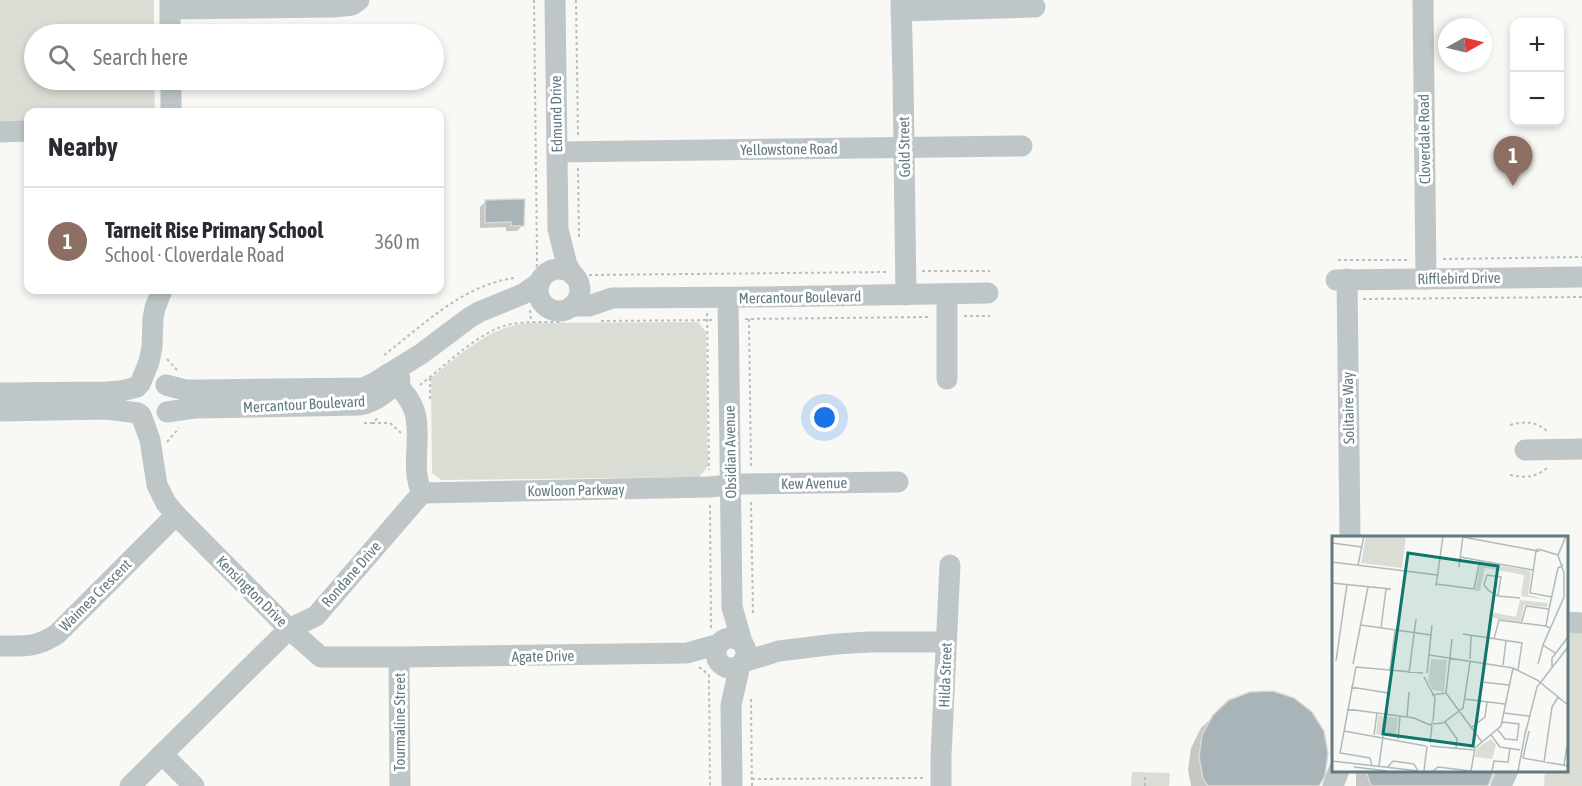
<!DOCTYPE html>
<html lang="en">
<head>
<meta charset="utf-8">
<style>
  body { margin:0; font-family:"Asap Condensed",sans-serif; background:#f7f7f7; color:#2b2b33 }
  .controls { position:absolute; right:18px; top:18px; display:grid; overflow:hidden; border-radius:12px; box-shadow:0 3px 9px #0003 }
  .controls button { width:54px; height:54px; display:grid; place-items:center; padding:0; border:0; border-bottom:2px solid #e1e1e2; background:#fff; color:#2b2b33; font:30px sans-serif }
  .compass { position:absolute; left:1438px; top:18px; width:54px; height:54px; border-radius:50%; background:#fff; box-shadow:0 3px 9px #0003; rotate:82deg }
  .you { position:absolute; left:825px; top:418px; width:21px; height:21px; margin:-15px; border:4px solid #fff; border-radius:50%; background:#1a73e8; box-shadow:0 0 0 9px #1a73e833 }
  .badge { display:grid; place-items:center; width:39px; height:39px; border-radius:50%; background:#e82c25; color:#fff; font-size:20px; font-weight:700 }
  .pin { position:absolute; translate:-50% -50px; filter:drop-shadow(0 2px 3px #0008) }
  .pin::after { content:''; position:absolute; top:32px; width:21px; height:18px; background:inherit; clip-path:polygon(0 0,100% 0,50% 100%) }
  .list { margin:0; padding:0; list-style:none }
  h2 { display:flex; justify-content:space-between; align-items:center; height:78px; margin:0; padding:0 24px; font-size:26px }
  h2 small { font-size:20px; font-weight:400; color:#7c7c81 }
  .list li { display:grid; grid-template-columns:39px 1fr auto; gap:18px; align-items:center; box-sizing:border-box; height:108px; padding:0 24px; border-top:2px solid #e1e1e2 }
  .list b { display:block; font-size:22px; white-space:nowrap }
  .list p { margin:0; font-size:20px; white-space:nowrap; color:#7c7c81 }
  .list em { font-size:20px; font-style:normal; color:#7c7c81 }
  .icon { flex:none; width:33px; height:33px; fill:none; stroke:currentColor; stroke-width:2; stroke-linecap:round; stroke-linejoin:round }
  .map { position:relative; flex:none; width:1582px; height:786px; overflow:hidden }
  .search { position:absolute; background:#fff; box-shadow:0 3px 9px #0003; left:24px; top:24px; width:420px; height:66px; display:flex; align-items:center; gap:15px; box-sizing:border-box; padding:0 21px; border-radius:33px; color:#7c7c81; font-size:22px }
  .panel { position:absolute; background:#fff; box-shadow:0 3px 9px #0003; left:24px; top:108px; width:420px; height:186px; border-radius:12px }
  .map>svg:first-child { display:block }
  .green { fill:#d9ddd4 }
  .shadow { fill:#0003 }
  .building { fill:#a8b4b7; stroke:#dad9d8; stroke-width:1.5 }
  .lines { fill:none; stroke-linecap:round; stroke-linejoin:round }
  .path { stroke:#b9bec0; stroke-width:2; stroke-dasharray:3 3; stroke-linecap:butt }
  .minor { stroke:#bfc6c8; stroke-width:21 }
  .labels { text-anchor:middle; dominant-baseline:central; stroke-width:6; stroke-linejoin:round; paint-order:stroke }
  .street-label { font-size:15px; fill:#627a81; stroke:#fff }
  .inset-road { fill:none; stroke:#aebbbc; stroke-width:1.5 }
  .view { fill:#0f766e; fill-opacity:0.15; stroke:#0f766e; stroke-width:3 }
  .inset-edge { fill:none; stroke:#627a81; stroke-width:3 }
</style>
</head>
<body>
<div class="map">
<svg width="1582" height="786" viewBox="0 0 1582 786">
  <rect width="100%" height="100%" fill="#f8f8f5"/>
  <g class="green">
    <path d="M0,0H154V34H34V80H154L155,112H28V123H0Z"/>
    <path d="M698,322L706,332L708,466L699,477L441,480L432,473L431,378C462,354 489,326 530,323Z"/>
    <path d="M1566,628H1582V786H1544L1545,770H1566Z"/>
    <path d="M1132,772L1170,773L1169,786H1131Z"/>
  </g>
  <g class="shadow">
    <path d="M485,202L523,225L517,231H506V227L480,228V207Z"/>
    <path d="M1214,716L1318,786H1191L1188,770L1191,748L1201,728Z"/>
    <path d="M1356,770H1491V774L1487,786H1356Z"/>
  </g>
  <g class="building">
    <path d="M519,199H525L524,226H511V222L485,223V200Z"/>
    <path d="M1273,691L1294,698L1312,712L1324,731L1328,753L1325,776L1319,786H1208L1203,779L1199,757L1202,735L1213,715L1229,700L1250,692Z"/>
    <path d="M1367,770H1493V774L1488,786H1371L1367,774Z"/>
  </g>
  <g class="lines">
    <g class="path">
      <path d="M534,0L537,256V265L536,267"/>
      <path d="M576,0L578,135"/>
      <path d="M578,168L579,237"/>
      <path d="M1443,259L1582,257"/>
      <path d="M1338,260H1410"/>
      <path d="M922,271H990"/>
      <path d="M589,275L889,272"/>
      <path d="M1363,299L1582,297"/>
      <path d="M530,310L531,322"/>
      <path d="M707,313L709,470"/>
      <path d="M964,316H990"/>
      <path d="M745,319L929,317"/>
      <path d="M749,319L751,466"/>
      <path d="M601,321L713,320"/>
      <path d="M384,355C425,324 461,286 514,278"/>
      <path d="M167,359L177,370"/>
      <path d="M430,378V402"/>
      <path d="M420,385C445,366 477,333 507,325C525,321 544,322 563,322"/>
      <path d="M364,423H372L378,418"/>
      <path d="M372,423H390L401,433"/>
      <path d="M1510,425C1525,421 1535,421 1547,431"/>
      <path d="M167,442L179,428"/>
      <path d="M1510,475C1525,478 1535,478 1547,468"/>
      <path d="M751,502L753,613"/>
      <path d="M710,505L711,628"/>
      <path d="M699,667L709,675L710,786"/>
      <path d="M751,699L752,786"/>
      <path d="M752,779L923,778"/>
      <path d="M1145,786V775"/>
    </g>
    <g class="minor">
      <path d="M170,0V34"/>
      <path d="M555,0L558,229L567,265L573,275"/>
      <path d="M901,0L903,78L906,295"/>
      <path d="M1423,0L1426,279"/>
      <path d="M170,9L334,7L352,5L359,0"/>
      <path d="M901,11L1035,7"/>
      <path d="M171,80V112"/>
      <path d="M0,132L28,131"/>
      <path d="M557,152L1022,146"/>
      <circle cx="559" cy="290" r="21"/>
      <path d="M1347,279L1350,537"/>
      <path d="M1336,280L1582,277"/>
      <path d="M947,294V379"/>
      <path d="M728,298L732,607L742,642"/>
      <path d="M572,306H589L612,298L761,297L988,293"/>
      <path d="M140,384L149,362L152,347L153,318L155,308L162,290"/>
      <path d="M166,385L185,390H199L363,388L374,383L421,354L469,318L479,312L523,294L539,283"/>
      <path d="M0,393L106,392L121,391L137,387"/>
      <path d="M0,411L107,409L138,413"/>
      <path d="M167,412L194,408L360,405C377,402 388,391 400,379"/>
      <path d="M141,415L150,440L157,485L166,503L176,515L289,629L321,657H399L687,653L719,644"/>
      <path d="M1525,450L1582,449"/>
      <path d="M422,493L709,487L742,484L898,482"/>
      <path d="M1566,622L1582,623"/>
      <circle cx="731" cy="653" r="15"/>
      <path d="M0,646C24,646 36,648 57,634L176,515"/>
      <path d="M399,657L400,786"/>
      <path d="M743,662L779,651L836,644L870,642H946"/>
      <path d="M162,754L194,786"/>
      <path d="M130,786L289,629L316,616L422,493C410,468 422,439 415,413C411,398 398,386 388,374"/>
      <path d="M732,786L731,705L740,665"/>
      <path d="M941,786V756L950,565"/>
      <path d="M1333,786L1339,770"/>
      <path d="M1501,786L1508,770"/>
    </g>
  </g>
  <g class="labels">
    <g class="street-label">
      <text transform="translate(556 114) rotate(-91)">Edmund Drive</text>
      <text transform="translate(1424 139) rotate(-91)">Cloverdale Road</text>
      <text transform="translate(904 147) rotate(-91)">Gold Street</text>
      <text transform="translate(789 149) rotate(-1)">Yellowstone Road</text>
      <text transform="translate(1459 278) rotate(-1)">Rifflebird Drive</text>
      <text transform="translate(800 297) rotate(-1)">Mercantour Boulevard</text>
      <text transform="translate(304 404) rotate(-3)">Mercantour Boulevard</text>
      <text transform="translate(1348 408) rotate(-91)">Solitaire Way</text>
      <text transform="translate(730 452) rotate(-91)">Obsidian Avenue</text>
      <text transform="translate(814 483) rotate(-1)">Kew Avenue</text>
      <text transform="translate(576 490) rotate(-1)">Kowloon Parkway</text>
      <text transform="translate(351 574) rotate(-49)">Rondane Drive</text>
      <text transform="translate(252 591) rotate(45)">Kensington Drive</text>
      <text transform="translate(95 595) rotate(-45)">Waimea Crescent</text>
      <text transform="translate(543 656) rotate(-1)">Agate Drive</text>
      <text transform="translate(945 675) rotate(-88)">Hilda Street</text>
      <text transform="translate(399 722) rotate(-90)">Tourmaline Street</text>
    </g>
  </g>
  <g transform="translate(1332 536)">
    <rect width="236" height="236" fill="#f8f8f5"/>
    <path d="M34,0H74L70,32L29,27ZM149,26L199,35L196,59L217,64L189,60L192,39L153,32L148,55H143ZM188,64L216,67L215,71L192,69L188,87L157,81L158,76L184,81ZM99,123L115,124L112,156L101,154L96,145ZM46,179L66,182L64,201L44,198ZM159,203L164,209L160,223L143,221L145,212Z" fill="#d9ddd4"/>
    <path class="inset-road" d="M131,1L206,15L204,13M0,7L30,11M206,13L226,19M204,15L198,57L220,61M226,19L234,0M128,21L201,34M0,26L106,39M26,29L32,0M127,31L131,0M0,47L59,53M104,48L142,53L148,24M104,50L111,0M166,60L169,41L155,39L152,49L157,55L166,60L188,62M189,88L194,70L217,73M29,89L99,99M49,92L54,53M218,92L214,90L217,73L226,32L231,29M131,98L190,107L186,134M162,103L167,84L214,90M223,117L211,109L232,61V37L226,19M97,119L181,132L205,144L236,169M138,123L139,100M4,125L15,48M153,127L156,103M21,128L36,51M206,128L211,109M171,129L174,105M24,131L8,217L38,222L40,230M24,131L91,137M220,131V122L236,101M58,134L63,94M77,137L84,83M95,137L100,89M92,141L103,162L101,185M150,146L177,149M19,151L56,157L55,178M114,157L120,103M100,159L114,157L150,206M132,163L173,168M15,173L82,182L98,189L101,186M172,177L197,180M75,181L77,156M113,186L125,203L124,212M101,188L111,187L131,172L138,126M140,191L153,181L155,166M166,194L173,203L185,204L187,188L170,186M12,195L94,210M194,195L205,151L236,111M197,195L191,222L236,230M42,199L45,177M159,199L168,211L188,214M66,203L68,180M98,207L100,189M98,210L142,214M0,225L87,235M212,226L220,171L226,161M232,229L235,210M47,230L51,200M22,231L55,235M55,232L61,225L82,228L86,235M92,235L95,210M101,235L106,231L139,235M139,235L143,212L169,190L181,132M160,235L162,225L176,226L178,212M186,235L194,193"/>
    <path class="view" d="M76,17L166,30L141,210L51,198Z"/>
    <rect width="236" height="236" class="inset-edge"/>
  </g>
</svg>
<div class="controls">
<button>+</button>
<button>−</button>
</div>
<svg class="compass" viewBox="-18 -18 36 36"><path d="M0-13l5 13h-10z" fill="#e53935"/><path d="M0 13l5-13h-10z" fill="#7c7c81"/></svg>
<div class="you"></div>
<div class="pin badge" style="left:1513px;top:186px;background:#8d6e63">1</div>
<div class="search"><svg class="icon" aria-label="search" viewBox="0 0 24 24"><circle cx="10" cy="10" r="6"/><path d="M15 15l6 6"/></svg>Search here</div>
<section class="panel">
<h2>Nearby<small></small></h2>
<ul class="list">
<li><span class="badge" style="background:#8d6e63">1</span><div><b>Tarneit Rise Primary School</b><p>School · Cloverdale Road</p></div><em>360 m</em></li>
</ul>
</section>
</div>
</body>
</html>
